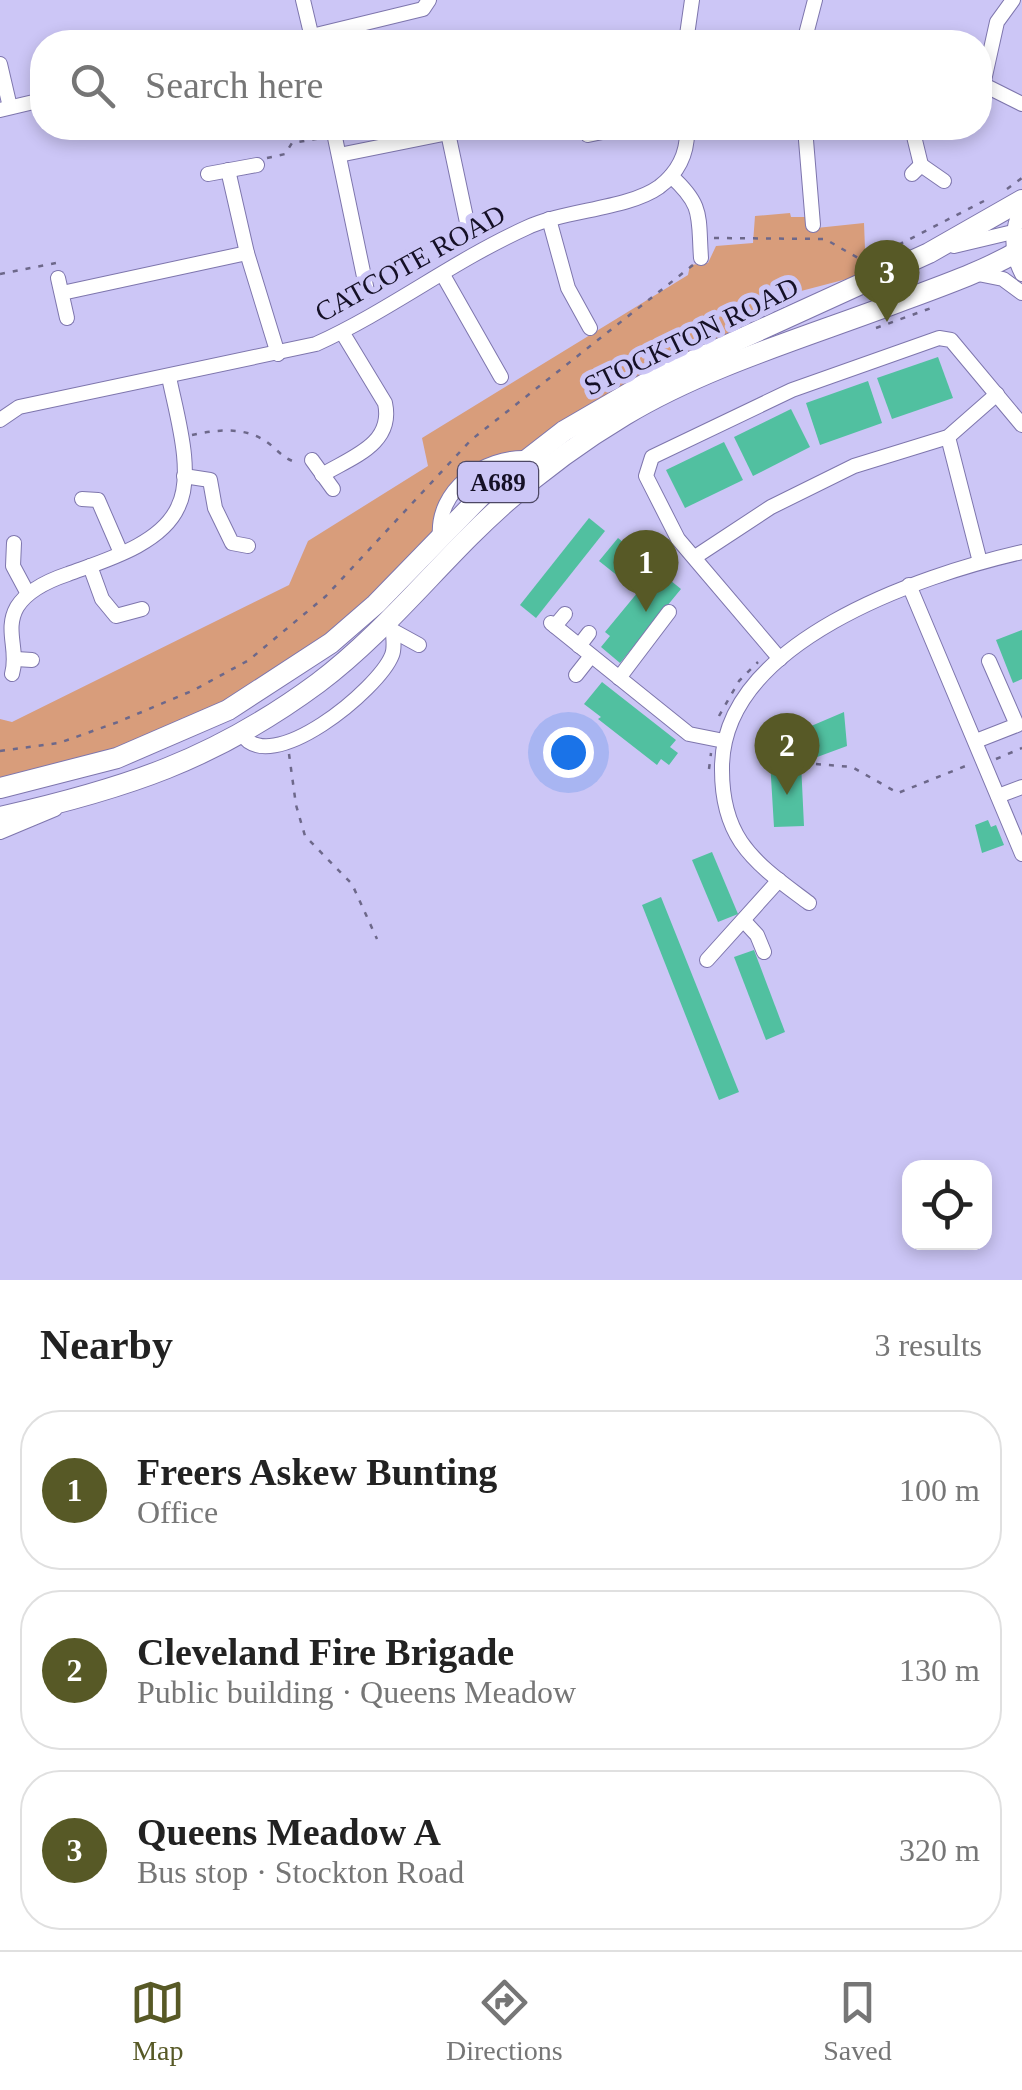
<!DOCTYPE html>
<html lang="en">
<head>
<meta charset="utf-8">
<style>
  body { margin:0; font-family:"Times New Roman",serif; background:#f6f6f6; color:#222 }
  .controls { position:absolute; right:30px; bottom:30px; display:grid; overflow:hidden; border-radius:20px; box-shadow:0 5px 15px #0003 }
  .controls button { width:90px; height:90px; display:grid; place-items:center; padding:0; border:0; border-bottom:2px solid #e0e0e0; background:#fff; color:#222; font:50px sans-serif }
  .you { position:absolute; left:568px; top:752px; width:35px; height:35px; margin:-25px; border:8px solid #fff; border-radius:50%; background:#1a73e8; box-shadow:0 0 0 15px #1a73e833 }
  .badge { display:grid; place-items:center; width:65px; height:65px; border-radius:50%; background:#575926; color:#fff; font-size:32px; font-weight:700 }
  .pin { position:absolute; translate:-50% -82px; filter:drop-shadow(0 2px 5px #0008) }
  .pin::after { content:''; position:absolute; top:52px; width:35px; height:30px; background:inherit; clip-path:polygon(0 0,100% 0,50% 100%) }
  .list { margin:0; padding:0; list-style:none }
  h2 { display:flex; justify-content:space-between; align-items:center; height:130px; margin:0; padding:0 40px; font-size:42px }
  h2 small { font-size:32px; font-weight:400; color:#767676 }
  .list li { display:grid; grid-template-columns:65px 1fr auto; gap:30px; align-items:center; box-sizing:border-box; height:160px; margin:0 20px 20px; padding:0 20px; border:2px solid #e0e0e0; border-radius:40px }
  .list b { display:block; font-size:38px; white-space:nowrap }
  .list p { margin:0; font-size:32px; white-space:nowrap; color:#767676 }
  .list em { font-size:32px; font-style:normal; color:#767676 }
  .icon { flex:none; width:55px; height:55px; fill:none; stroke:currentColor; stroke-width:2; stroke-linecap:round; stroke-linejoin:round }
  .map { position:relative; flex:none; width:1022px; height:1280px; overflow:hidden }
  .search { position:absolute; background:#fff; box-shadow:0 5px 15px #0003; left:30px; right:30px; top:30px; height:110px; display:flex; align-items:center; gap:25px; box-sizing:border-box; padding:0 35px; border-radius:40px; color:#767676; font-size:38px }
  .sheet { height:670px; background:#fff }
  nav { display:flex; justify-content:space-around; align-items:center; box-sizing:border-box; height:140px; border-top:2px solid #e0e0e0; background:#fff; font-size:28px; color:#767676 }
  nav a { display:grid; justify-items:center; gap:5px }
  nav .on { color:#575926 }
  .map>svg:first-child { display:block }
  .green { fill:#d89d7b }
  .building { fill:#51c0a0 }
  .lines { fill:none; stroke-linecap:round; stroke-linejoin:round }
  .minor-casing { stroke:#7e76ad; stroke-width:16 }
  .highway-casing { stroke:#7e76ad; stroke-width:22 }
  .path { stroke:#6d688a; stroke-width:2.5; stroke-dasharray:5 8; stroke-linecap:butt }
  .minor { stroke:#fff; stroke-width:14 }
  .highway { stroke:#fff; stroke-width:20 }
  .labels { text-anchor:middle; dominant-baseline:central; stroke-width:10; stroke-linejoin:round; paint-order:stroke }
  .shield { fill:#ccc6f6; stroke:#4c4764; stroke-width:2.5 }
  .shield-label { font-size:25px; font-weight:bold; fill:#151026 }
  .street-label { font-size:28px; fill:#151026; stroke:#ccc6f6 }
</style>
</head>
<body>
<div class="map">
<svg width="1022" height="1280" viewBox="0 0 1022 1280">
  <rect width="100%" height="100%" fill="#ccc6f6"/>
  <path class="green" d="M790,213L791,217H805L807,229L864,223L866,274L801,291L518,453L486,458L444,493L433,519L435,536L354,613L286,668L213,710L94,758L0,780V719L12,722L289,585L308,541L428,466L422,438L688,275L690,265L708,263L716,246L753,243L755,216Z"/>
  <g class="building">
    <path d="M938,357L953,398L892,419L877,378Z"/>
    <path d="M868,381L882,423L820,445L806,403Z"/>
    <path d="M791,409L810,447L753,476L734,437Z"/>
    <path d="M724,442L743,480L685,508L666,470Z"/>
    <path d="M589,518L605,531L536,618L520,605Z"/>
    <path d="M618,538L681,589L620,663L601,647L610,636L605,632L638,592L599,561Z"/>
    <path d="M1022,630V679L1013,683L996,640Z"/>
    <path d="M602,682L676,740L670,747L678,753L669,765L661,759L657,765L598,719L601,717L584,704Z"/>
    <path d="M844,712L847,746L801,763L804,826L774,827L769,744Z"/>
    <path d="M988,820L991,827L996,825L1004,845L982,853L975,825Z"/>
    <path d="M712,852L738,914L718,922L692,860Z"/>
    <path d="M661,897L739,1092L719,1100L642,905Z"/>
    <path d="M754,950L785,1032L766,1040L734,957Z"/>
  </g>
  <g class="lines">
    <defs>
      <g id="minor">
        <path d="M303,0L313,42"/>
        <path d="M287,42L423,9L429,0"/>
        <path d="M686,42L692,0"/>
        <path d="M804,42L815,0"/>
        <path d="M0,64L10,107"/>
        <path d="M980,83L1022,104"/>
        <path d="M983,85L997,22L1013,0"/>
        <path d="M0,110L42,100"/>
        <path d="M333,128L367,291"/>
        <path d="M585,128L588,135L617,129"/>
        <path d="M805,128L813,225"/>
        <path d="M912,128L921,165"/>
        <path d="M448,133L468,227"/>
        <path d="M339,155L473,128"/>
        <path d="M228,170L247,253L278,354"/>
        <path d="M208,174L257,165"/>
        <path d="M912,174L921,165L944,181"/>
        <path d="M671,176C704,206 698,216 701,258"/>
        <path d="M1022,207C1011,229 1010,251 1022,274"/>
        <path d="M549,219L568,288L590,328"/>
        <path d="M954,246L1013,232L1022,237"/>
        <path d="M978,274L1003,279L1022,293"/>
        <path d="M443,275L501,377"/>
        <path d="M58,278L67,318"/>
        <path d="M62,293L247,253"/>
        <path d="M0,420L19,407L316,344C389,311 453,261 526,228C564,210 628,209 659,187C679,172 688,152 687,128"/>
        <path d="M948,437L980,562"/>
        <path d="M312,460L333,489"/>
        <path d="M322,475C352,457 394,444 385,403L342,332"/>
        <path d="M184,476L210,480L215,508L232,543L248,546"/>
        <path d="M82,499L98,500L121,553"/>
        <path d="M440,537C436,490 484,456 528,458"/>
        <path d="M14,543L13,566L28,594"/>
        <path d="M695,557L771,507L854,466L948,437L997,394"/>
        <path d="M90,566L102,599L116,616L142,609"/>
        <path d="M909,585L1022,854"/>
        <path d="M551,623L689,734L724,741"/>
        <path d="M555,626L565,614"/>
        <path d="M388,628L419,645"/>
        <path d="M579,646L589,633"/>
        <path d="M16,659L32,660"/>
        <path d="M780,659L678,539L646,476L652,457L792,390L939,338L951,340L1022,425"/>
        <path d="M12,674C19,650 4,630 17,607C27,591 50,580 68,574C103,561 161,545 178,507C195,473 176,413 169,377"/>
        <path d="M576,675L591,656"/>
        <path d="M619,678L669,612"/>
        <path d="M241,733C269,780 379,689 392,655C395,648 393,638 393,631"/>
        <path d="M976,741L1017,725L989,661"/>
        <path d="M998,796L1022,787"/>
        <path d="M0,832L55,809"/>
        <path d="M809,903C785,885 758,867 741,842C727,821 722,795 722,770C720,642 921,575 1022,552"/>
        <path d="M744,921L757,935L764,952"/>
        <path d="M707,960L779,880"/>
      </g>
      <g id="highway">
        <path d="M0,788L117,758L228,710L331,643L376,604L484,493L564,431L657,377L929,253L1022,200"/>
        <path d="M0,817C124,789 214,760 318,683C374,641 421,585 470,536C517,489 568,449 625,415C708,365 813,335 904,300C944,285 985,271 1022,249"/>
      </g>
    </defs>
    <use href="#minor" class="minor-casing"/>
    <use href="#highway" class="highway-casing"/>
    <g class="path">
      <path d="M267,158L285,154L292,143L322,138"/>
      <path d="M1007,189L1022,178"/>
      <path d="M714,238L825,239L865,262L984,201"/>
      <path d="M0,274L56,263V266"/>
      <path d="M876,328L934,307"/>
      <path d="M192,435C219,429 249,426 272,446C281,454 286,460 299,463"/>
      <path d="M719,716L739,681L758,662"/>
      <path d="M0,751L59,743L118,722L194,690L249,660L326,596L471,440L693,265"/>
      <path d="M289,754L296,805L305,836L352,884L377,939"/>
      <path d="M996,759L1022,748"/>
      <path d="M803,763L852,767L898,793L968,765"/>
      <path d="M709,769L711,753"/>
    </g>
    <use href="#minor" class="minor"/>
    <use href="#highway" class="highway"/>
  </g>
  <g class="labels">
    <rect class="shield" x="458" y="462" width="80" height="40" rx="8"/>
    <g class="shield-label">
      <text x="498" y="482">A689</text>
    </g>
    <g class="street-label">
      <text transform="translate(410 263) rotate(-29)">CATCOTE ROAD</text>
      <text transform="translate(691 336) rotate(-26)">STOCKTON ROAD</text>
    </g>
  </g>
</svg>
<div class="controls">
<button><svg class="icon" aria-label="locate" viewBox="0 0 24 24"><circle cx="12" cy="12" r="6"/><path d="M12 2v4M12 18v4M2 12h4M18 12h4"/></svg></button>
</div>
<div class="you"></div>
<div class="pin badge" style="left:646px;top:612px">1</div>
<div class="pin badge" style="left:787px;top:795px">2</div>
<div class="pin badge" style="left:887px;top:322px">3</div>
<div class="search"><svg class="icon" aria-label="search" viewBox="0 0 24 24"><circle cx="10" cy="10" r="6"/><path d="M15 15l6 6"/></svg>Search here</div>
</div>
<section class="sheet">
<h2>Nearby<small>3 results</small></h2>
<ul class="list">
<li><span class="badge">1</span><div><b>Freers Askew Bunting</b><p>Office</p></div><em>100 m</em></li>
<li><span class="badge">2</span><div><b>Cleveland Fire Brigade</b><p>Public building · Queens Meadow</p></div><em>130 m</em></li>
<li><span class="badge">3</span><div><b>Queens Meadow A</b><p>Bus stop · Stockton Road</p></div><em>320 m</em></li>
</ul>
</section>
<nav>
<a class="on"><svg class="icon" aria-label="map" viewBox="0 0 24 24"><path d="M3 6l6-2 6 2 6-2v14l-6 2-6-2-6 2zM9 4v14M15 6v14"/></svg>Map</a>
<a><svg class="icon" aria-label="directions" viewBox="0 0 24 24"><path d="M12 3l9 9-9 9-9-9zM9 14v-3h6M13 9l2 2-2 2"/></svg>Directions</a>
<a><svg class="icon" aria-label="saved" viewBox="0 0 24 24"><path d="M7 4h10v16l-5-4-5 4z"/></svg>Saved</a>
</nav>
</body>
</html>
